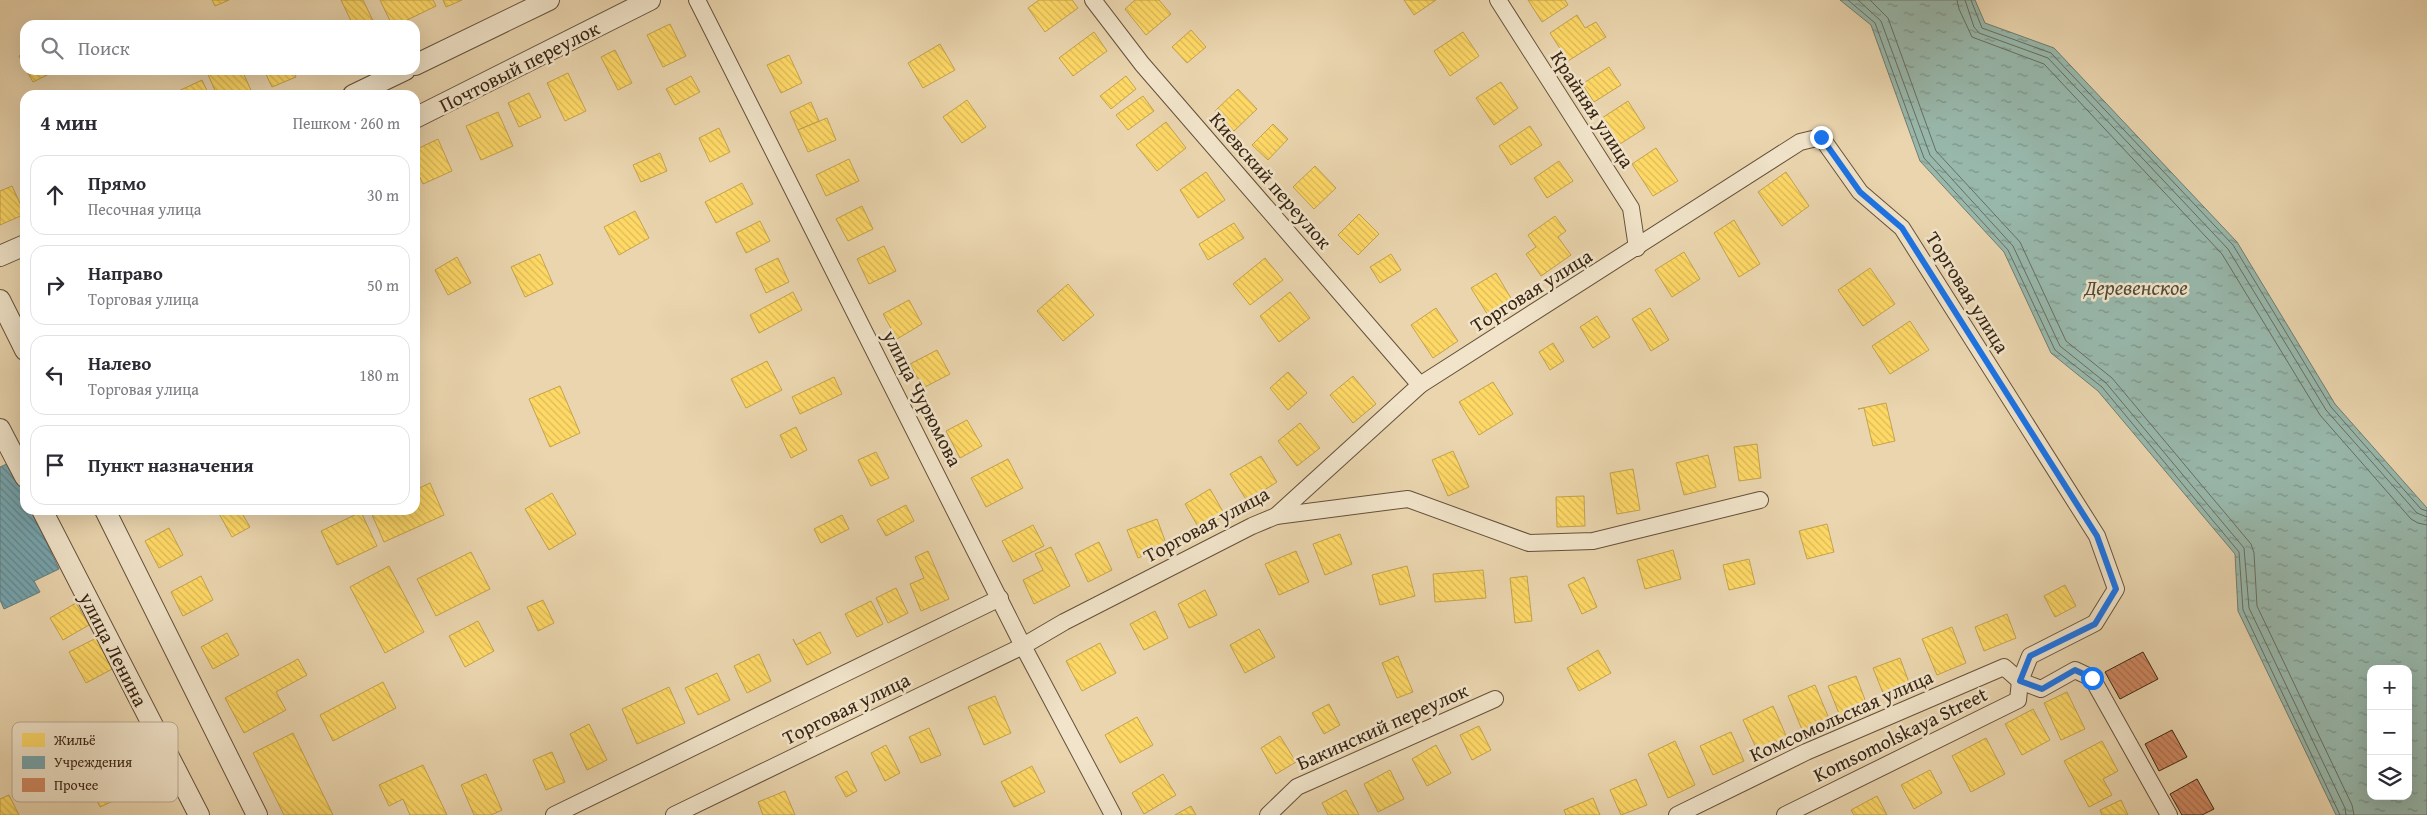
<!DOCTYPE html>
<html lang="ru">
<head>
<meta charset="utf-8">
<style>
  body { margin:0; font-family:"Gentium Book Plus",serif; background:#f2f2f3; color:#2b2b33 }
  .controls { position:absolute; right:15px; bottom:15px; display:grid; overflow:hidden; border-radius:10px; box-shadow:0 5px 20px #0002 }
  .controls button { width:45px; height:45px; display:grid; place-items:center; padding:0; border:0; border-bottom:1px solid #e1e1e2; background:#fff; color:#2b2b33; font:25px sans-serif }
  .stop { position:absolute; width:15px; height:15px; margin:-11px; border:4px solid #1a73e8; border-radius:50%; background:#fff }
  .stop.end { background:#1a73e8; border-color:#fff; box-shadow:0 1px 5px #0008 }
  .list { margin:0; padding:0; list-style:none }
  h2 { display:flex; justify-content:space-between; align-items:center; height:65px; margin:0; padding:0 20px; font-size:21px }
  h2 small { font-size:16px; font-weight:400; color:#7c7c81 }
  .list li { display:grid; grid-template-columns:32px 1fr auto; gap:15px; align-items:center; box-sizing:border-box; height:80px; margin:0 10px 10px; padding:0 10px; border:1px solid #e1e1e2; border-radius:15px }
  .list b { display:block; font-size:19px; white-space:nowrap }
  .list p { margin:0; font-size:16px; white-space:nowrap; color:#7c7c81 }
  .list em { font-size:16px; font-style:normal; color:#7c7c81 }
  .icon { flex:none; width:28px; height:28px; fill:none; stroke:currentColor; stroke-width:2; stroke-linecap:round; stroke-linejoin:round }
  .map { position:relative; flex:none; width:2427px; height:815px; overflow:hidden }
  .search { position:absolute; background:#fff; box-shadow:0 5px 20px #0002; left:20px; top:20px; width:400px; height:55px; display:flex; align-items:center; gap:12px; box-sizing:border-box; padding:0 18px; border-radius:15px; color:#7c7c81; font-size:19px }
  .panel { position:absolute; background:#fff; box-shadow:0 5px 20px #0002; left:20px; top:90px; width:400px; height:425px; border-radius:15px }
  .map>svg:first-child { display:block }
  .water { fill:url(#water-ripples); stroke:#727d6f; fill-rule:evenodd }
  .homes { fill:url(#homes-back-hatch); stroke:#c4a34d }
  .public { fill:url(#public-back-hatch); stroke:#647f80 }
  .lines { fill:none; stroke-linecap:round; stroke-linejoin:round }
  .shore { stroke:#686e60; stroke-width:1 }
  .building { fill:url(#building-back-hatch); stroke:#392513 }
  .minor-casing { stroke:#65513a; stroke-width:18 }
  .tertiary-casing { stroke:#65513a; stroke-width:22 }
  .minor { stroke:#f1e4ca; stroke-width:16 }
  .tertiary { stroke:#f1e4ca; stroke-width:20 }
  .route { stroke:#1a73e8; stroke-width:6 }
  .labels { text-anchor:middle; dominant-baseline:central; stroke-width:5; stroke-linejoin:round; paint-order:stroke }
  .street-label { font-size:20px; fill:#392513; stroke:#f1e4ca }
  .water-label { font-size:21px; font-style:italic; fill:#514a39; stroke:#f1e4ca }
  .key { fill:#f1e4ca; stroke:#baab93; stroke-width:1 }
  .key-label { font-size:14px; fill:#392513 }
</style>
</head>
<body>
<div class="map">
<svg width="2427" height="815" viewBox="0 0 2427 815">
  <defs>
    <pattern id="water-ripples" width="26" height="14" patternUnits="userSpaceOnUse" patternTransform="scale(1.25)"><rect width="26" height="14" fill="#98b8ac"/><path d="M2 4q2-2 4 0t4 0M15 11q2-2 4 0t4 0" fill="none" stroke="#7d958b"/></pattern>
    <pattern id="homes-back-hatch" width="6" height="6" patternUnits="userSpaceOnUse" patternTransform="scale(1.25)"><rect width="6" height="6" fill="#ffd966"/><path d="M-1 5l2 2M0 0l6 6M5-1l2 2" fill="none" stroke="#dbba58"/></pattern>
    <pattern id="public-back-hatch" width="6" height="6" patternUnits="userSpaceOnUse" patternTransform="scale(1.25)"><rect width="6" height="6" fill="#76a5af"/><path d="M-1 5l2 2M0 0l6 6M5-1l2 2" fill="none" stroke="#62868d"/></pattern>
    <pattern id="building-back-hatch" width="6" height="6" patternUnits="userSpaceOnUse" patternTransform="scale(1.25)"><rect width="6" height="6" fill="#d18962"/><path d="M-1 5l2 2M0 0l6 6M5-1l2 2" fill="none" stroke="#ab7050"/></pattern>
  </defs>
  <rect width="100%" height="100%" fill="#ead5ae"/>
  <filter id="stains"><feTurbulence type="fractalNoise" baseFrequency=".004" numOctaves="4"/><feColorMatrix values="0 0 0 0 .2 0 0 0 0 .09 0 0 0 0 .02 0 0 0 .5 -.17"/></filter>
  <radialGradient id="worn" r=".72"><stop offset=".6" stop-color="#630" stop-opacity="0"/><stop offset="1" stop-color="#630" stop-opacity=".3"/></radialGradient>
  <path class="water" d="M1840,0H1975L1985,23L2054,48L2237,242L2335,404L2427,508V815H2336L2238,611L2235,554L2098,391L2051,353L2004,252L1920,161L1871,25ZM2371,669H2408V796H2371Z"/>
  <g class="homes">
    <path d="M212,0H229L215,6Z"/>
    <path d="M341,0H363L375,25H353Z"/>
    <path d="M380,0H433L436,6L397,25H392Z"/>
    <path d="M443,0H462L446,7Z"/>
    <path d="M1039,0H1072L1078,8L1045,32L1028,8Z"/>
    <path d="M1135,0H1159L1171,14L1146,35L1125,9Z"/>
    <path d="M1404,0H1436L1414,15Z"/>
    <path d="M1528,0H1565L1568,5L1542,22Z"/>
    <path d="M1577,15L1585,28L1596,22L1606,37L1568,61L1550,33Z"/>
    <path d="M670,24L686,56L663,67L647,35Z"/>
    <path d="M1191,30L1206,47L1187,63L1172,47Z"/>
    <path d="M1094,32L1107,51L1073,76L1059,58Z"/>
    <path d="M1463,32L1479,56L1450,76L1434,51Z"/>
    <path d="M940,44L955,70L923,88L908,63Z"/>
    <path d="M615,50L632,83L618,90L601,57Z"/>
    <path d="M25,52V67L19,56Z"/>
    <path d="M789,55L802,83L781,93L767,65Z"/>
    <path d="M1609,67L1621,85L1594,102L1582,84Z"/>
    <path d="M26,70H57L33,82Z"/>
    <path d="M206,70H242L253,95H217Z"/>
    <path d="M264,70H293L296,77L272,87Z"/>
    <path d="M568,73L586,111L565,121L547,83Z"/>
    <path d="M691,76L700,92L675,105L666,89Z"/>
    <path d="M1126,76L1136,89L1111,109L1100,96Z"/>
    <path d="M202,80L209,95H170Z"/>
    <path d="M1501,82L1518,108L1494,125L1476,98Z"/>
    <path d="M1238,89L1257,109L1234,131L1215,111Z"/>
    <path d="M529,93L541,117L519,127L508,103Z"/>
    <path d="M1143,96L1154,111L1128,130L1116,115Z"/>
    <path d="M967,100L986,127L962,143L943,117Z"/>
    <path d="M1628,101L1645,128L1620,144L1602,118Z"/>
    <path d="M811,102L819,121L798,130L790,112Z"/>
    <path d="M498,112L513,146L481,160L466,126Z"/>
    <path d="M827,118L836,140L808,152L798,130Z"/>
    <path d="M1166,122L1186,148L1157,171L1136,145Z"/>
    <path d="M1273,124L1288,139L1268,160L1252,145Z"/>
    <path d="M1530,126L1542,145L1511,165L1499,146Z"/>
    <path d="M719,128L730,152L710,162L699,138Z"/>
    <path d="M438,139L452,171L423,184L415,167V150Z"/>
    <path d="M1656,148L1678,181L1653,196L1632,164Z"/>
    <path d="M660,153L667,171L641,182L633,165Z"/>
    <path d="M849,159L859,181L826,196L816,175Z"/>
    <path d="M1559,161L1573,181L1547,198L1534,178Z"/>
    <path d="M1315,166L1336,188L1314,209L1293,187Z"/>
    <path d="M1206,172L1225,200L1198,218L1180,190Z"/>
    <path d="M1786,172L1809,206L1782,226L1758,192Z"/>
    <path d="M742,183L753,204L716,223L705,202Z"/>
    <path d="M12,186L25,214L0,225V191Z"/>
    <path d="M862,206L873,229L848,241L836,219Z"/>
    <path d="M635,211L649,238L619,255L604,227Z"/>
    <path d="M1359,214L1379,234L1358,255L1338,235Z"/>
    <path d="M1555,216L1566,231L1558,237L1571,255L1541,276L1526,254L1536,247L1528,235Z"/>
    <path d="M1734,220L1760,264L1739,277L1714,233Z"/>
    <path d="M760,221L770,241L746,253L736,233Z"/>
    <path d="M1234,223L1244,238L1208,260L1199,244Z"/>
    <path d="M884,246L896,271L869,284L857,259Z"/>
    <path d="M1684,252L1700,279L1672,297L1655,270Z"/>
    <path d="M540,254L553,284L525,297L511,267Z"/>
    <path d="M1391,254L1401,270L1380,283L1370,267Z"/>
    <path d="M457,257L471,283L448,295L435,270Z"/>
    <path d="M778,258L789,282L766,293L755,269Z"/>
    <path d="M1265,258L1283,280L1250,305L1233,284Z"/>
    <path d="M1870,268L1895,304L1863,326L1838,290Z"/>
    <path d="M1496,273L1515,305L1491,320L1471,288Z"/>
    <path d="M1068,284L1094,315L1063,341L1037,311Z"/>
    <path d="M793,292L802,310L759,333L750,315Z"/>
    <path d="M1290,292L1310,318L1279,342L1260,316Z"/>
    <path d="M909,300L922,324L897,339L883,314Z"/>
    <path d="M1436,308L1458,341L1433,358L1411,325Z"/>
    <path d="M1650,308L1669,340L1651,351L1632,319Z"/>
    <path d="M1597,316L1610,337L1593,348L1580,327Z"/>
    <path d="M1910,321L1929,350L1890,374L1872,346Z"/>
    <path d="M1553,343L1564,361L1550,370L1539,352Z"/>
    <path d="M937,350L950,374L923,388L910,364Z"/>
    <path d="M767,361L782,390L746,408L731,379Z"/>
    <path d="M1288,372L1307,393L1288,410L1270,388Z"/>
    <path d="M1353,376L1376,404L1353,423L1330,395Z"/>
    <path d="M834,377L842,394L800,414L792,397Z"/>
    <path d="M1493,382L1513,414L1479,435L1459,402Z"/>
    <path d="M560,386L580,433L550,447L529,399Z"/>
    <path d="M1886,403L1895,441L1873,446L1864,408L1858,409Z"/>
    <path d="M967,420L982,446L960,458L946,431Z"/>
    <path d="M1300,423L1320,448L1297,466L1278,441Z"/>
    <path d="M796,427L807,450L791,458L780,435Z"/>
    <path d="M1757,444L1761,478L1739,481L1734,447Z"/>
    <path d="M1453,451L1469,487L1448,496L1432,460Z"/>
    <path d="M876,452L889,478L871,486L858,460Z"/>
    <path d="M1708,455L1716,487L1684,495L1676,463Z"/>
    <path d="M1261,456L1277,482L1247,501L1230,474Z"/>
    <path d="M1008,459L1023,488L986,507L971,478Z"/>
    <path d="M1633,469L1640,510L1617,514L1610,473Z"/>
    <path d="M430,483L444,515L384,542L370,510H415V490Z"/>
    <path d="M1210,489L1225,515L1200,530L1185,504Z"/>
    <path d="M552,493L576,534L549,550L525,509Z"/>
    <path d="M1584,496L1585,526L1557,527L1556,497Z"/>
    <path d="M906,505L914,521L886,536L877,520Z"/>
    <path d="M217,510H240L250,527L232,537Z"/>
    <path d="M361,512L377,546L337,565L321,531Z"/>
    <path d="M842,515L849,529L821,543L814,529Z"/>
    <path d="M1157,519L1167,546L1138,558L1127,530Z"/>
    <path d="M1827,524L1834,552L1807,559L1799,531Z"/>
    <path d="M1033,525L1044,546L1013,562L1002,541Z"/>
    <path d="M169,528L183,555L159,568L145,541Z"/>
    <path d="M1340,534L1352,564L1325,575L1313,544Z"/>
    <path d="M1099,542L1112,570L1088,582L1075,554Z"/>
    <path d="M1051,547L1070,586L1034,604L1023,580L1043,570L1035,554Z"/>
    <path d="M1673,550L1681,579L1645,589L1637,560Z"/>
    <path d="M928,551L949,599L921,611L910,584L924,578L915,557Z"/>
    <path d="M1296,551L1309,582L1279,595L1265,564Z"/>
    <path d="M471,552L490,589L436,616L417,579Z"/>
    <path d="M1749,559L1755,584L1729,590L1723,565Z"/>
    <path d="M389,566L424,632L385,653L350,587Z"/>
    <path d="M1407,566L1415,596L1380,605L1372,575Z"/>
    <path d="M1483,570L1486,598L1435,602L1433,574Z"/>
    <path d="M201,576L213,600L183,616L171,592Z"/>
    <path d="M1527,576L1532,621L1515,623L1510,578Z"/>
    <path d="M1584,577L1597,607L1582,614L1568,585Z"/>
    <path d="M2065,585L2076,606L2055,617L2044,596Z"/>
    <path d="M896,588L908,613L888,623L876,598Z"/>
    <path d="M1205,590L1217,615L1189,628L1178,604Z"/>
    <path d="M543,600L554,623L538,631L527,607Z"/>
    <path d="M871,601L883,624L857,637L845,614Z"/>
    <path d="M76,603L89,625L63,640L50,618Z"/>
    <path d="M1155,611L1168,638L1144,650L1130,624Z"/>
    <path d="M2007,614L2016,638L1984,651L1975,627Z"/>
    <path d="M478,621L494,651L465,667L449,636Z"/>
    <path d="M1952,627L1966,663L1937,675L1922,639Z"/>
    <path d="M1259,629L1275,657L1245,673L1230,645Z"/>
    <path d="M820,632L831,653L807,665L793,639L796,645Z"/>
    <path d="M227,633L239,655L213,669L201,647Z"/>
    <path d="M100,636L116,667L86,683L69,652Z"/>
    <path d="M1100,643L1116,673L1082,691L1066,661Z"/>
    <path d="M1598,650L1611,673L1579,691L1567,668Z"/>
    <path d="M759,654L771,681L747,693L734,666Z"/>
    <path d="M1398,656L1413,692L1397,698L1382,663Z"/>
    <path d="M1900,658L1911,688L1885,698L1873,668Z"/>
    <path d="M298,659L307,675L276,692L286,710L244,733L225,698Z"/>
    <path d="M717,673L730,700L698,715L685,688Z"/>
    <path d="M1856,676L1867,705L1840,716L1828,686Z"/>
    <path d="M383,682L396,708L333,741L320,715Z"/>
    <path d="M1815,685L1830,721L1803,732L1788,696Z"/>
    <path d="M669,687L685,723L637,744L622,709Z"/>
    <path d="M2067,692L2085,729L2061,740L2044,703Z"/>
    <path d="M995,696L1011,733L984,745L968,707Z"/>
    <path d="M1329,704L1340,725L1324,734L1312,713Z"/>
    <path d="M1773,706L1788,740L1759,754L1743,720Z"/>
    <path d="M2033,709L2050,740L2022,755L2005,724Z"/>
    <path d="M1137,717L1153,745L1120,763L1105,735Z"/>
    <path d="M589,724L607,760L587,770L570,734Z"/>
    <path d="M1479,726L1491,750L1472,760L1460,735Z"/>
    <path d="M929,728L941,755L921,763L909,737Z"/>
    <path d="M1731,732L1744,761L1713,775L1700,746Z"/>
    <path d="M293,733L333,815H284L253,753Z"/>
    <path d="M113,736L139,789L100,807L75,754Z"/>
    <path d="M1280,736L1296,762L1276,774L1261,748Z"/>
    <path d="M1986,738L2005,774L1971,792L1952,756Z"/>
    <path d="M1675,741L1695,785L1668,798L1648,754Z"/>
    <path d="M2102,741L2118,771L2103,779L2112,795L2089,807L2064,761Z"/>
    <path d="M886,745L900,773L885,781L871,753Z"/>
    <path d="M1436,745L1451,773L1427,786L1412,759Z"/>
    <path d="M552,752L565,782L546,790L533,760Z"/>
    <path d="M423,765L447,815H410L403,799L389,806L379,785Z"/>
    <path d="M1032,766L1045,792L1014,807L1001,782Z"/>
    <path d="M1390,770L1404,799L1378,812L1364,784Z"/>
    <path d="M1930,770L1942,793L1914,809L1901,785Z"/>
    <path d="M847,771L857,791L846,797L835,777Z"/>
    <path d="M486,774L502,810L491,815H474L461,785Z"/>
    <path d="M1163,774L1176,795L1144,814L1132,793Z"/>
    <path d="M1636,779L1647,805L1621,815L1610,790Z"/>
    <path d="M1346,790L1359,815H1328L1322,803Z"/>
    <path d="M785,791L795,815H763L758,802Z"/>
    <path d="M9,795L19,815H0V799Z"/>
    <path d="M1877,796L1887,815H1854L1851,810Z"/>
    <path d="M1593,798L1600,815H1566L1564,810Z"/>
    <path d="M2121,800L2128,815H2102L2100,810Z"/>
    <path d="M1191,806L1196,815H1175Z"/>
  </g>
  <path class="public" d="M9,463L25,497V510H31L59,569L34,581L40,592L4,609L0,600V467Z"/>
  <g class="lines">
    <g class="shore">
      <path d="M1848,0L1875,23L1924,158L2008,250L2055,350L2102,387L2239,552L2243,610L2340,815"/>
      <path d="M1858,0L1881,21L1930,155L2013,246L2060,346L2106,383L2244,548L2249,608L2345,808L2346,815"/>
      <path d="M1870,0L1888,18L1936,151L2020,242L2066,341L2112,378L2251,544L2254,553L2257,606L2352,805L2354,815"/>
      <path d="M1957,0L1959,9L1972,37L2044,64L2222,254L2320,415L2411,519L2418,523L2427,525"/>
      <path d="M1965,0L1974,27L1979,33L2048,58L2228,249L2326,410L2417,513L2427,517"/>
      <path d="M1971,0L1982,28L2051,53L2233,245L2331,407L2421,509L2427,511"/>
    </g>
  </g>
  <g class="building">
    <path d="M2143,652L2158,679L2120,699L2105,672Z"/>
    <path d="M2172,730L2187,757L2159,771L2145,744Z"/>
    <path d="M2197,779L2214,809L2202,815H2182L2170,794Z"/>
  </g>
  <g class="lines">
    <defs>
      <g id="minor">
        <path d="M697,0L1023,646L1113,815"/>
        <path d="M1093,0L1142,64L1420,385"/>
        <path d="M1498,0L1631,208L1637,248"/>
        <path d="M1276,516L1408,499L1529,543L1593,541L1760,500"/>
        <path d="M554,815L1000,598"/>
        <path d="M674,815L1023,646L1064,622L1252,526L1276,516L1420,385L1800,142L1821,137L1860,192L1902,228L2097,536L2116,589L2095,623L2030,656L2020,681L2018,700L1785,815"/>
        <path d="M1268,815L1297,787L1495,699"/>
        <path d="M1677,815L1806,752L2004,667L2020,681L2041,689L2075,670L2092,678L2169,815"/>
      </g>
      <g id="tertiary">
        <path d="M415,65L549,0"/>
        <path d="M353,95L405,70"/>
        <path d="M415,118L650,0"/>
        <path d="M0,256L25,245"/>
        <path d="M0,300L25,350"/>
        <path d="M0,429L25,477"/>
        <path d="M42,510L199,815"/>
        <path d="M105,510L257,815"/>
      </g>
    </defs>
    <use href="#minor" class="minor-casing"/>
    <use href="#tertiary" class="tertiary-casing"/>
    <use href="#minor" class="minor"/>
    <use href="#tertiary" class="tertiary"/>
  </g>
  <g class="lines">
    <path class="route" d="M1821,137L1860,192L1902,228L2097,536L2116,589L2095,624L2030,656L2020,681L2042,689L2075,670L2092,678"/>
  </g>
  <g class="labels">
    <g class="street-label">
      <text transform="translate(519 66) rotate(-27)">Почтовый переулок</text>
      <text transform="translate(1593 109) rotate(57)">Крайняя улица</text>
      <text transform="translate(1271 180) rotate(49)">Киевский переулок</text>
      <text transform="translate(1531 290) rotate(-32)">Торговая улица</text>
      <text transform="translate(1968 292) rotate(58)">Торговая улица</text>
      <text transform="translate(923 398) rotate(63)">улица Чурюмова</text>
      <text transform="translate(1206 524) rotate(-28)">Торговая улица</text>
      <text transform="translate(114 649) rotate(63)">улица Ленина</text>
      <text transform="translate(846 708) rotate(-26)">Торговая улица</text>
      <text transform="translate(1841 715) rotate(-24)">Комсомольская улица</text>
      <text transform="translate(1382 726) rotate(-24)">Бакинский переулок</text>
      <text transform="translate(1900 734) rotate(-26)">Komsomolskaya Street</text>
    </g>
    <g class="water-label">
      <text x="2136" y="287">Деревенское</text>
    </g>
  </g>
  <rect x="12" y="722" width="166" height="80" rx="8" class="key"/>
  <rect x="22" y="733" width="23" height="14" fill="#ffd966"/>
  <rect x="22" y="756" width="23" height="13" fill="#76a5af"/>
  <rect x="22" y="778" width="23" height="14" fill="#d18962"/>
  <g class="key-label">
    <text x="54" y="745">Жильё</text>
    <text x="54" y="767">Учреждения</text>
    <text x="54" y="790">Прочее</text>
  </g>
  <rect width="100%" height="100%" filter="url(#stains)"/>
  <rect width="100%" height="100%" fill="url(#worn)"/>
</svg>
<div class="controls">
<button>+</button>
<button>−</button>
<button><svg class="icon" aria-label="layers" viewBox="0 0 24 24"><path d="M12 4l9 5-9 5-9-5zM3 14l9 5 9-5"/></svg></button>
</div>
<div class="stop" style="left:2092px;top:678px"></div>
<div class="stop end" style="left:1821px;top:137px"></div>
<div class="search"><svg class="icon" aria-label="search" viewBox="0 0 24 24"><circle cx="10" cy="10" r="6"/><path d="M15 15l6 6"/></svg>Поиск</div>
<section class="panel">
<h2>4 мин<small>Пешком · 260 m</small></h2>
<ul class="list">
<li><svg class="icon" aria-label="ahead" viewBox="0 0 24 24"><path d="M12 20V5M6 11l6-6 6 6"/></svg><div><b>Прямо</b><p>Песочная улица</p></div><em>30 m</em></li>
<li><svg class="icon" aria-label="right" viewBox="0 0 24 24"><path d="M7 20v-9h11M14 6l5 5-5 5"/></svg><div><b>Направо</b><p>Торговая улица</p></div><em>50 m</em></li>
<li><svg class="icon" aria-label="left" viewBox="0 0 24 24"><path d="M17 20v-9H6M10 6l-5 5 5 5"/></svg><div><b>Налево</b><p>Торговая улица</p></div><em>180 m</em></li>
<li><svg class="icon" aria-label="arrive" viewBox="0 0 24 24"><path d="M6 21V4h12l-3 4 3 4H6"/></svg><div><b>Пункт назначения</b></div></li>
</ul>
</section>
</div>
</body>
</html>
